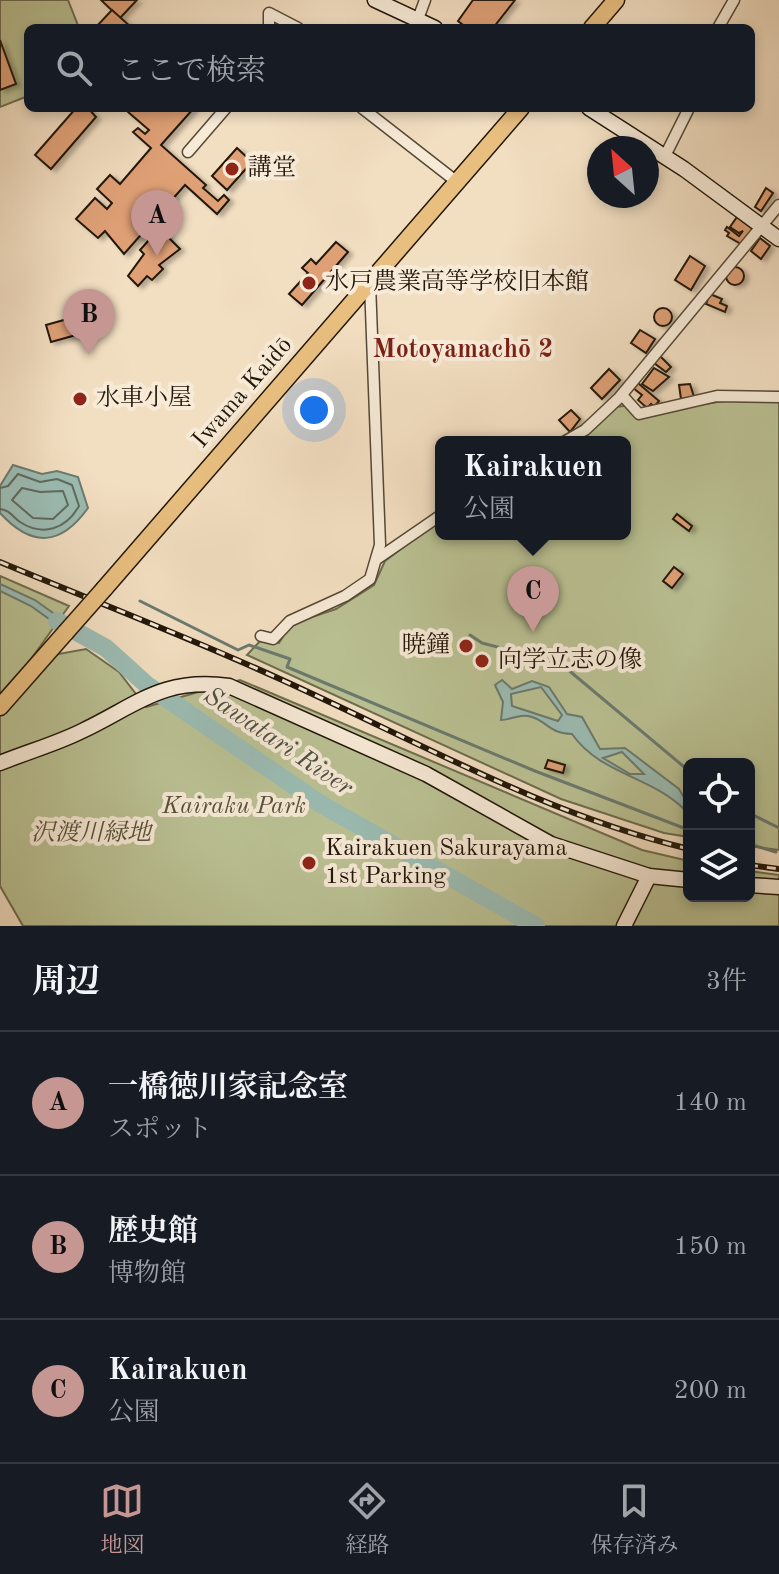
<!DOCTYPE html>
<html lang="ja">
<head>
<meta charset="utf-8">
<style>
  body { margin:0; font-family:"Old Standard TT","Noto Serif JP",serif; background:#242831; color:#f1f3f6 }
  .controls { position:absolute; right:24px; bottom:24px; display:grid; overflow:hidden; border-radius:12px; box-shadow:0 4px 12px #0003 }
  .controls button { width:72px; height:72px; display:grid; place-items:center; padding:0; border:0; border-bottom:2px solid #363941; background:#171b24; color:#f1f3f6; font:40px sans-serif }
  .compass { position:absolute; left:587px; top:136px; width:72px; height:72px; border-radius:50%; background:#171b24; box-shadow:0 4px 12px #0003; rotate:333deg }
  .you { position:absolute; left:314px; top:410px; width:28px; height:28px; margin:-20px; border:6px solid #fff; border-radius:50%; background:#1a73e8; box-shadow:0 0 0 12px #1a73e833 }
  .badge { display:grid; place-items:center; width:52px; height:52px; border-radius:50%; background:#c59692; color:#111; font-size:26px; font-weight:700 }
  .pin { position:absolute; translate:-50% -66px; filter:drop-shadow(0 2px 4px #0008) }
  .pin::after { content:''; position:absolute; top:42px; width:28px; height:24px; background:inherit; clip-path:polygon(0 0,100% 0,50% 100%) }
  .popup { position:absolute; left:435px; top:436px; width:196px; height:104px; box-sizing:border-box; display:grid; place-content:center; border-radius:12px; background:#171b24; filter:drop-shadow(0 2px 6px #0005); font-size:26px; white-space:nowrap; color:#9ea1a6 }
  .popup b { font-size:30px; color:#f1f3f6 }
  .popup::after { content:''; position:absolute; left:50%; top:100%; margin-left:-16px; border:16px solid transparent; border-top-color:#171b24 }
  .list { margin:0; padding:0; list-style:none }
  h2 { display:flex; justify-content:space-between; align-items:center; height:104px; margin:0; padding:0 32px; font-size:34px }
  h2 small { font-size:26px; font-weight:400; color:#9ea1a6 }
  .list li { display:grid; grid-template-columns:52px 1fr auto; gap:24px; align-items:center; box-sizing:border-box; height:144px; padding:0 32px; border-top:2px solid #363941 }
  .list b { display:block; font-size:30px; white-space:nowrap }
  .list p { margin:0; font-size:26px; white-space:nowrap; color:#9ea1a6 }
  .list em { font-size:26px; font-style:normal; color:#9ea1a6 }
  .icon { flex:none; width:44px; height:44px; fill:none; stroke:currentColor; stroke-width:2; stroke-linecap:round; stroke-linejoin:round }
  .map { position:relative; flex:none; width:779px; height:926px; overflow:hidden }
  .search { position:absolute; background:#171b24; box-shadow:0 4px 12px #0003; left:24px; right:24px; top:24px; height:88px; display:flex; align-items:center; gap:20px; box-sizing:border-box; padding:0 28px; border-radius:12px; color:#9ea1a6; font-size:30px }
  .sheet { height:536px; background:#171b24 }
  nav { display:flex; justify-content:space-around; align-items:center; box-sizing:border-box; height:112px; border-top:2px solid #363941; background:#171b24; font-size:22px; color:#9ea1a6 }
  nav a { display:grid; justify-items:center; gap:4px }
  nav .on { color:#c59692 }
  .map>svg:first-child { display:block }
  .green { fill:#bac193; stroke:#6e6c4e; stroke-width:2 }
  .water { fill:#9bbcb3; stroke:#6a7a6f; stroke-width:2; fill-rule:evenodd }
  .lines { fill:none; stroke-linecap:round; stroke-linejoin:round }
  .shore { stroke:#5e695e; stroke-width:2 }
  .stream { stroke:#6a7a6f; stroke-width:3 }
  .river { stroke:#9bbcb3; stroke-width:18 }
  .building { fill:#dfa076; stroke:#211608; stroke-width:2; filter:url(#shadow) }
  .street-casing { stroke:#554836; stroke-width:13 }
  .secondary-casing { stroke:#211608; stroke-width:17 }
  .primary-casing { stroke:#211608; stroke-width:19 }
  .street { stroke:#f7ead7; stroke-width:10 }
  .secondary { stroke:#f7ead7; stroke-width:14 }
  .primary { stroke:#e9bf80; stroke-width:16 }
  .rail-casing { stroke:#211608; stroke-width:6 }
  .rail { stroke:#f7ead7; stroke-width:3; stroke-dasharray:9; stroke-linecap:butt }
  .primary-bridge-casing { stroke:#211608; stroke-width:19; stroke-linecap:butt }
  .primary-bridge { stroke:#e9bf80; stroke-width:16 }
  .poi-dot { fill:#8f2418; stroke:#f7ead7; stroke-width:3 }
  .labels { text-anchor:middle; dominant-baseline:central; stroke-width:8; stroke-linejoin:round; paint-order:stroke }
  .poi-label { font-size:24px; fill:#211608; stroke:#f7ead7; text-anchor:start }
  .street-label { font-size:24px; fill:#211608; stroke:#f7ead7 }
  .park-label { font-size:24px; font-style:italic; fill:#575239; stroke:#f7ead7 }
  .neighbourhood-label { font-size:26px; font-weight:bold; fill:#7a1f14; stroke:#f7ead7 }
  .water-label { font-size:26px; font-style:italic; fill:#4c5044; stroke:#f7ead7 }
</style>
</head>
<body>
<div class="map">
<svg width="779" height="926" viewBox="0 0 779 926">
  <defs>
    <filter id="shadow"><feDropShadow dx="4.5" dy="2.5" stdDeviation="2" flood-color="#0004"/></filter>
  </defs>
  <rect width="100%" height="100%" fill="#f2dec1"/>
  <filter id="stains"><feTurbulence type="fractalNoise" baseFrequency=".0025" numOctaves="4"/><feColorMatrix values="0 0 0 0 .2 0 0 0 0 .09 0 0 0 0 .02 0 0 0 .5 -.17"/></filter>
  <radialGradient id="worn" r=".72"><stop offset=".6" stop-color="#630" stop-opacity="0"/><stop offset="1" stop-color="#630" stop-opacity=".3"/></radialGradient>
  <g class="green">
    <path d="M0,0H68L79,28H28V96L0,107Z"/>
    <path d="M738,399L779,402V850L749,846V764H689V837L664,833L561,799L247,655L261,640L279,643L291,624L336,609L374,585L385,561L441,519V534H625V442H571L616,407L631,405L638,419L663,410Z"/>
    <path d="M0,576L69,606L31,659L86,649L119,672L146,707L240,680L642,850L689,861V896H749V871L779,875V926H23L0,886Z"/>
  </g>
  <g class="water">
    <path d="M13,465L42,474L57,471L78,477L88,508C61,546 32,548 0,513V486Z"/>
    <path d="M0,584L35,600L67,623L63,629L31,606L0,591Z"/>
    <path d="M502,680L512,689L532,681L549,687L567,714L582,717L600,749L625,748L679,789L689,806L684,809C650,776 600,774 572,734C548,733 548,722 532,717C519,713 511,720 501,720L503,702L495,685ZM541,687L562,715L558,721L512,706L511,694ZM622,752L644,774H630L603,758Z"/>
  </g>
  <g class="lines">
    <g class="shore">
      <path d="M0,488L8,486L18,474L40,482L57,479L72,485L79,506C66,529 43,537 20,522C13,517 10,510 0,509"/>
      <path d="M22,488L40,492L63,491L68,505L53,519L33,518L12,500Z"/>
    </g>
    <g class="stream">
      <path d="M140,601L238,650L249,645L290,659L287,667L535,771L689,830"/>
      <path d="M470,635L482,643L560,663L689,771"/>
      <path d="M749,813L779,828"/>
      <path d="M749,844L776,852"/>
    </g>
    <path class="river" d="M57,621L106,648L147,685L319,803L536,926"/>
  </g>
  <g class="building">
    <path d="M101,0H137L120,18Z"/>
    <path d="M473,0H515L493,28H467L458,21Z"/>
    <path d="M112,10L132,28H95Z"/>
    <path d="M0,40L16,84L0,90Z"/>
    <path d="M76,108H88L96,117L51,169L35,155Z"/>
    <path d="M132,108H194L161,145L206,185L203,188L218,201L224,195L229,200L217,214L185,185L124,254L105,231L98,238L76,219L95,198L107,209L112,203L97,189L110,175L120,184L151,148L133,132L138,128L145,134L149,130L128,112Z"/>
    <path d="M237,148L252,162L227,190L212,176Z"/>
    <path d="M766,188L773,193L761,211L755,207Z"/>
    <path d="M737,217L753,229L741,244L727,236L729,233L725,230L727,227L739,236L743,231L739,233L730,227Z"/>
    <path d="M152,228L159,234L162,231L180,249L159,265L163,269L152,280L147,276L138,286L128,276L144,254L140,250L149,240L144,236Z"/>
    <path d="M760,238L770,246L761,259L751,251Z"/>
    <path d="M336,242L348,252L302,305L289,294L308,273L302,268L311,259L316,264Z"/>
    <path d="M690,256L705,266L691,290L675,280Z"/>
    <circle cx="735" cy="276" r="9"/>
    <path d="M710,294L722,299L720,303L727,306L725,312L706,304Z"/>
    <circle cx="663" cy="317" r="9"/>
    <path d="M71,318L76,335L51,342L46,325Z"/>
    <path d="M640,330L655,339L646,353L631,343Z"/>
    <path d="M660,356L671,367L666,372L654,363Z"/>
    <path d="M654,368L669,377L653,391L642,384Z"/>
    <path d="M609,369L620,380L602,399L591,388Z"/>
    <path d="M638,383L659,401L654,407L651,404L647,408L638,400L642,395L633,388Z"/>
    <path d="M690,384L694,397L681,399L679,385Z"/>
    <path d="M571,410L580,419L570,432L559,420Z"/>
    <path d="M677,514L692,526L689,531L673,519Z"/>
    <path d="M674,567L683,574L672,588L663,581Z"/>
    <path d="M548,760L565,765L563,773L545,768Z"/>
  </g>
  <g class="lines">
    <defs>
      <g id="street">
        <path d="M418,19L425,0"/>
        <path d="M269,28V13L298,28"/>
        <path d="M718,28L734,0"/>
        <path d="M362,108L457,182"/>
        <path d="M188,152L226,108"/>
        <path d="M665,156L689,108"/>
        <path d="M622,395L639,414L717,396L779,397"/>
        <path d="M564,442L585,430L619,398L779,205"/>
        <path d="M377,559L441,515"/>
        <path d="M261,636L273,639L290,621L345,596L370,579L380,545L370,284"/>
      </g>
      <g id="secondary">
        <path d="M375,0L435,28"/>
        <path d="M589,108L684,169L779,239"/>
        <path d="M0,763C27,752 56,744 82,731C137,705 162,677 229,686L426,774L551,844L649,876L689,880"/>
        <path d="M749,885L779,887"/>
        <path d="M624,926L649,876"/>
      </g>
      <g id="primary">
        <path d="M592,28L616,0"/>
        <path d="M104,589L521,108"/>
        <path d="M0,707L66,632"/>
      </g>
    </defs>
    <use href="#street" class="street-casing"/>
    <use href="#secondary" class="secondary-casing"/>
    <use href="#primary" class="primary-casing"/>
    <use href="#street" class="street"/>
    <use href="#secondary" class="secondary"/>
    <use href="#primary" class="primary"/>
    <defs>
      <g id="rail">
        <path d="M0,562C94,601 188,637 280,679C415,740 544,814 689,849"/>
        <path d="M749,865L779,869"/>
      </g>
    </defs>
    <use href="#rail" class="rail-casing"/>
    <use href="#rail" class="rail"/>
    <defs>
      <path id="primary-bridge" d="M66,632L104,589"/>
    </defs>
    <use href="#primary-bridge" class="primary-bridge-casing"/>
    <use href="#primary-bridge" class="primary-bridge"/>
  </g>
  <g class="poi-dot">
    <circle cx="232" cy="169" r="8"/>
    <circle cx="309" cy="283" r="8"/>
    <circle cx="80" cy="399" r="8"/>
    <circle cx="466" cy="646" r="8"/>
    <circle cx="482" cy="661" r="8"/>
    <circle cx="309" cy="863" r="8"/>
  </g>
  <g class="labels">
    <g class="poi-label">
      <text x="248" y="169">講堂</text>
      <text x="325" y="283">水戸農業高等学校旧本館</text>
      <text x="96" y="399">水車小屋</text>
      <text x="450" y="646" text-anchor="end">暁鐘</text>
      <text x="498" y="661">向学立志の像</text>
      <text x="325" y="849">Kairakuen Sakurayama<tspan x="325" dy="28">1st Parking</tspan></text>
    </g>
    <g class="street-label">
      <text transform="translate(243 393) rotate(-49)">Iwama Kaidō</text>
    </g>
    <g class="park-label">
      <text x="234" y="807">Kairaku Park</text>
      <text x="91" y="834">沢渡川緑地</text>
    </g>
    <g class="neighbourhood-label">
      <text x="463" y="350">Motoyamachō 2</text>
    </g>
    <g class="water-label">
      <text transform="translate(278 742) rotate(34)">Sawatari River</text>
    </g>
  </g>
  <rect width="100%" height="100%" filter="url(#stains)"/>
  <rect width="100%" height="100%" fill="url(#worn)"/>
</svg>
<div class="controls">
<button><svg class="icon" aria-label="locate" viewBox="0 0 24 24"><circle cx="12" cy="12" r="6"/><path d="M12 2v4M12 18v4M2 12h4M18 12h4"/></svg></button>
<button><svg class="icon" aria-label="layers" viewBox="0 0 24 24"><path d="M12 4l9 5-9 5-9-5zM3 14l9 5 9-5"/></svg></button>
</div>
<svg class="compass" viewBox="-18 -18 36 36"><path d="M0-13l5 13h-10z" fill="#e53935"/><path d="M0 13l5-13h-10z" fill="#9ea1a6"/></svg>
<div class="you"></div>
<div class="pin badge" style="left:157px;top:256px">A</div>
<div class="pin badge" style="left:89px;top:355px">B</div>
<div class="pin badge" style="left:533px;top:632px">C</div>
<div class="popup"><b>Kairakuen</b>公園</div>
<div class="search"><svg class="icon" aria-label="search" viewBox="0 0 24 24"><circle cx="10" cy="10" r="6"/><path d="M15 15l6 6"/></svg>ここで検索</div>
</div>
<section class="sheet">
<h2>周辺<small>3件</small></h2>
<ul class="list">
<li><span class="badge">A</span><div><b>一橋徳川家記念室</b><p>スポット</p></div><em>140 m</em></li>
<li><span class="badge">B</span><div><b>歴史館</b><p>博物館</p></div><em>150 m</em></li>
<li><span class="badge">C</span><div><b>Kairakuen</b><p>公園</p></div><em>200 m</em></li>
</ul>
</section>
<nav>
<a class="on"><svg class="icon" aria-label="map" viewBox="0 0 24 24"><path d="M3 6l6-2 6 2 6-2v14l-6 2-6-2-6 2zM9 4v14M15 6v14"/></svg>地図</a>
<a><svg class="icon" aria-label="directions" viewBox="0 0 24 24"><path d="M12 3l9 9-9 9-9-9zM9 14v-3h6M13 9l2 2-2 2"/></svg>経路</a>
<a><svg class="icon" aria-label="saved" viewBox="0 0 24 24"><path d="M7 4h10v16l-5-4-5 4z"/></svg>保存済み</a>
</nav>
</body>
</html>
